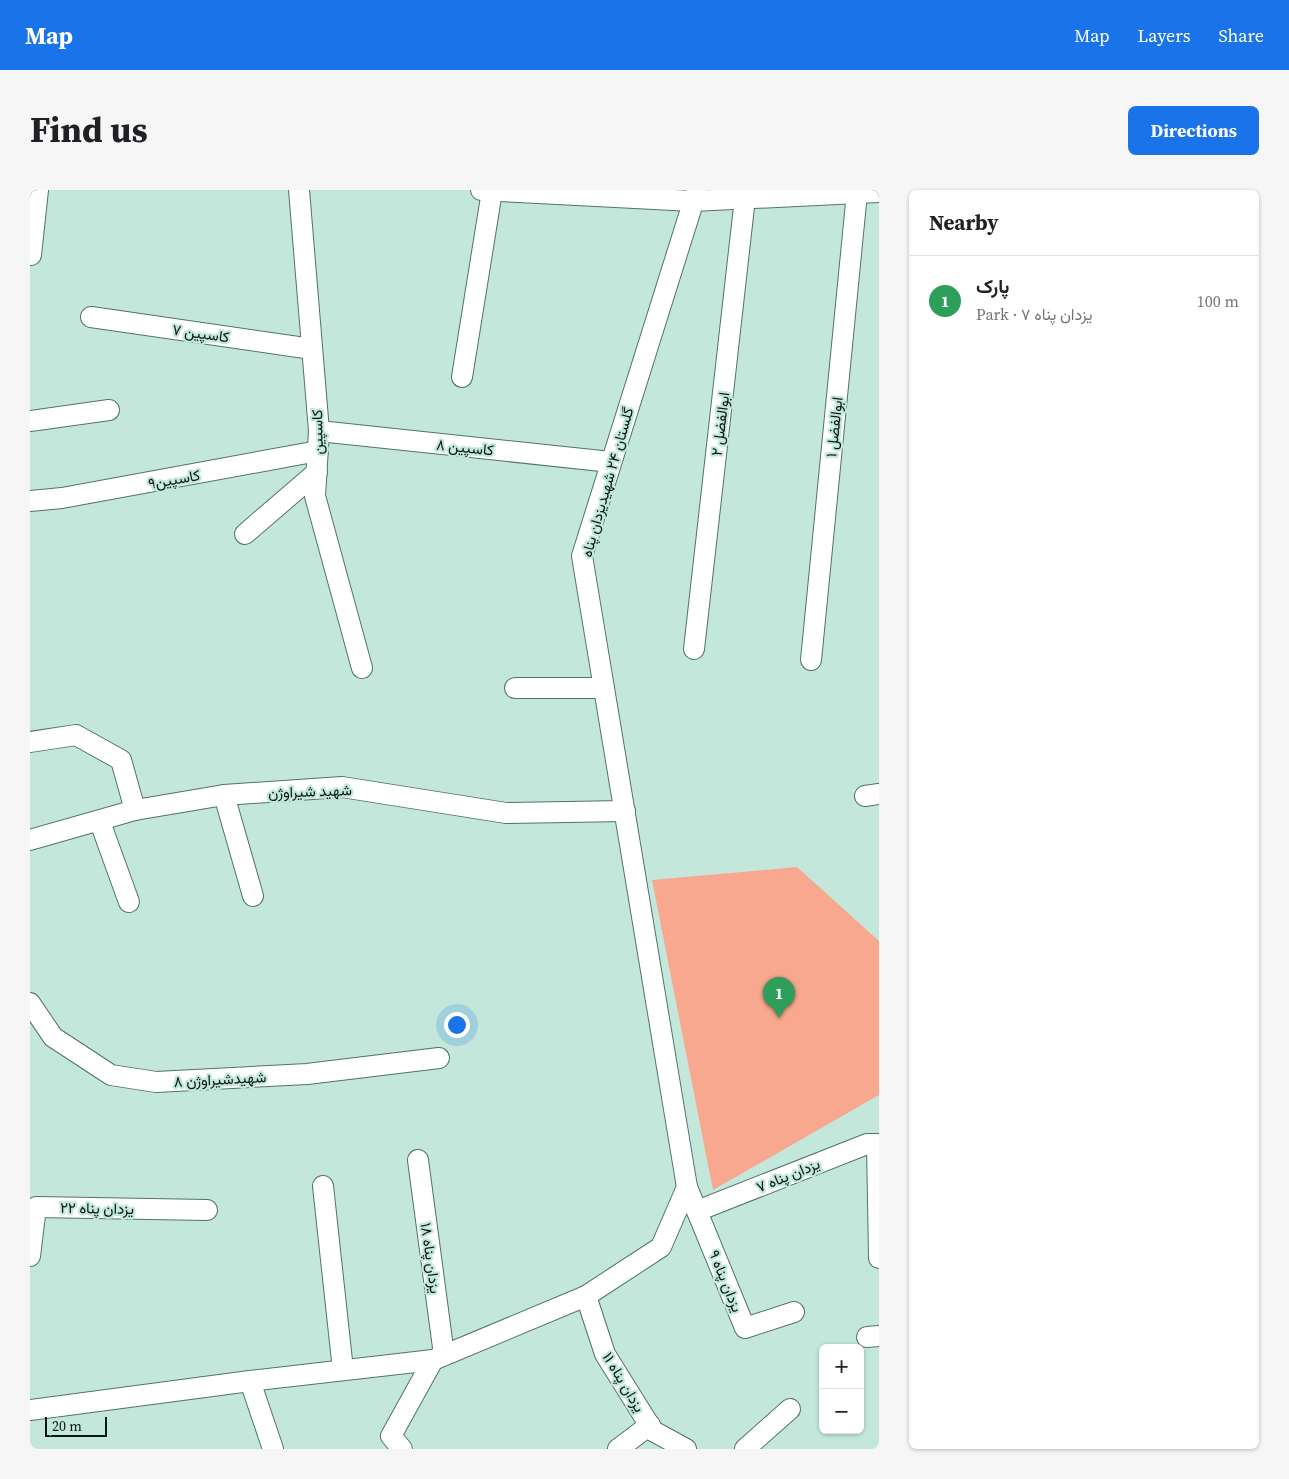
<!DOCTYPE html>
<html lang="en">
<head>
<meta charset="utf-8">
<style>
  body { margin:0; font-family:"Source Serif 4",Vazirmatn,serif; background:#f6f6f6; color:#202124 }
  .controls { position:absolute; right:15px; bottom:15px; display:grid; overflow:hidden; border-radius:8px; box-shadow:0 1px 4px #0004 }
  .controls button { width:45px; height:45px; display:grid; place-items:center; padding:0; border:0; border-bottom:1px solid #e0e0e0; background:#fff; color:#202124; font:25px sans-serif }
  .scale { position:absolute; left:15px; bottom:12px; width:62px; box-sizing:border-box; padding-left:5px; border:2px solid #0a1813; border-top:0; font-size:14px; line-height:18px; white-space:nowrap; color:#0a1813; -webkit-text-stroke:4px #c3e8db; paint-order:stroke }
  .you { position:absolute; left:426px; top:834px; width:18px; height:18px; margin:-12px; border:4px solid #fff; border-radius:50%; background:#1a73e8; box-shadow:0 0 0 8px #1a73e833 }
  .badge { display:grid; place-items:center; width:32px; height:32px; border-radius:50%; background:#1a73e8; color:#fff; font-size:16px; font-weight:700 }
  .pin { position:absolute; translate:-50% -41px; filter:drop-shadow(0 1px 2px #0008) }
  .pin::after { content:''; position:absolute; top:26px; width:18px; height:15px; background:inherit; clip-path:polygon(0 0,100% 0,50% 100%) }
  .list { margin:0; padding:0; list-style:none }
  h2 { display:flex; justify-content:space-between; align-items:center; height:65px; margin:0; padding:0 20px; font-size:21px }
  h2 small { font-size:16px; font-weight:400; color:#757577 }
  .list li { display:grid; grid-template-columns:32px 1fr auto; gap:15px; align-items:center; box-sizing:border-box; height:90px; padding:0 20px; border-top:1px solid #e0e0e0 }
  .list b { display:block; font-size:19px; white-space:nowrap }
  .list p { margin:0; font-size:16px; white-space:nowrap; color:#757577 }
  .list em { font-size:16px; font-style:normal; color:#757577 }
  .map { position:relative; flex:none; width:849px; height:1259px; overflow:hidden; border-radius:8px }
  header { display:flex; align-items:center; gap:30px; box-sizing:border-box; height:70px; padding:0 25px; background:#1a73e8; color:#fff }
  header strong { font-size:24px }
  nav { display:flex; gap:28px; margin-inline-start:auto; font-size:18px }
  .intro { display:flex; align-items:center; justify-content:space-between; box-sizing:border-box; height:120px; padding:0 30px }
  h1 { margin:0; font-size:35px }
  .button { padding:12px 22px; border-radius:8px; background:#1a73e8; color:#fff; font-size:18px; font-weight:700 }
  main { display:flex; gap:30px; padding:0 30px }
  aside { flex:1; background:#fff; border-radius:8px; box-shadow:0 1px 4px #0004 }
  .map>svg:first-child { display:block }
  .green { fill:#f8a88e }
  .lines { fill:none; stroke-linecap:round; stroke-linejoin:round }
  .minor-casing { stroke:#517368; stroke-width:22 }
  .minor { stroke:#fff; stroke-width:20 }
  .labels { text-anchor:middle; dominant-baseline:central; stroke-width:4.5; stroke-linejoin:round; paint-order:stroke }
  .street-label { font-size:15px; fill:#0a1813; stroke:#c3e8db }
</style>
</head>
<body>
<header>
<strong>Map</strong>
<nav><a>Map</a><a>Layers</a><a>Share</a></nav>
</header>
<div class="intro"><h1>Find us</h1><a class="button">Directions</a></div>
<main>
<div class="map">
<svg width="849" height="1259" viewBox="0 0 849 1259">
  <rect width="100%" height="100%" fill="#c3e8db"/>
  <path class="green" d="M767,677L849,751V905L683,1000L622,690Z"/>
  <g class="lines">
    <defs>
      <g id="minor">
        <path d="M269,0L289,241L285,306L332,478"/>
        <path d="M451,0L663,11L849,2"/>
        <path d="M667,0L552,366L657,997L715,1138L764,1122"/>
        <path d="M1,65L8,0"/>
        <path d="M61,127L282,159"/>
        <path d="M432,187L462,1"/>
        <path d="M0,231L79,220"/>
        <path d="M289,241L581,272"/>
        <path d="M0,311L32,308L288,261"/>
        <path d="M215,344L287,282"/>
        <path d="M664,459L715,8"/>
        <path d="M781,470L827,3"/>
        <path d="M485,498H574"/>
        <path d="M0,552L46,545L91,570L105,620"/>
        <path d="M194,605L223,706"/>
        <path d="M835,606L849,604"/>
        <path d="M70,632L99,712"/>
        <path d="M0,650L105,620L194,605L312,597L476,623L595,621"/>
        <path d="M0,813L23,847L81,885L126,892L277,884L409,868"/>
        <path d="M847,954L849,1068"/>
        <path d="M388,970L414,1165"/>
        <path d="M293,996L313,1180"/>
        <path d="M667,1021L837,954H849"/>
        <path d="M0,1066L6,1017L177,1020"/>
        <path d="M556,1106L575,1164L623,1241L656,1259"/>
        <path d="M837,1147L849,1146"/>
        <path d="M220,1191L243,1259"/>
        <path d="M0,1220L220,1191L403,1170L556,1106L631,1057L657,997"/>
        <path d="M372,1259L361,1246L403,1170"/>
        <path d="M588,1259L620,1235"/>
        <path d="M715,1259L760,1219"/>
      </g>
    </defs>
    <use href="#minor" class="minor-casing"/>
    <use href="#minor" class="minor"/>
  </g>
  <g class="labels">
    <g class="street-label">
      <text transform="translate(171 143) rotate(8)">کاسپین ۷</text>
      <text transform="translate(690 234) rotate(-83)">ابوالفضل ۲</text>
      <text transform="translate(804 237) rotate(-84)">ابوالفضل ۱</text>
      <text transform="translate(287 242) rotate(-91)">کاسپین</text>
      <text transform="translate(435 257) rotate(6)">کاسپین ۸</text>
      <text transform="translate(144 289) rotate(-10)">کاسپین۹</text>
      <text transform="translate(577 292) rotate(-74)">گلستان ۲۴ شهیدیزدان پناه</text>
      <text transform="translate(280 601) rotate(-2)">شهید شیراوژن</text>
      <text transform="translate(190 889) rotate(-3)">شهیدشیراوژن ۸</text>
      <text transform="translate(758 985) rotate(-22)">یزدان پناه ۷</text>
      <text transform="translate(67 1018) rotate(1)">یزدان پناه ۲۲</text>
      <text transform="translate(401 1068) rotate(82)">یزدان پناه ۱۸</text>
      <text transform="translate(696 1091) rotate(68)">یزدان پناه ۹</text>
      <text transform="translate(594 1192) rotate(59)">یزدان پناه ۱۱</text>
    </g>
  </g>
</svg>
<div class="controls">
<button>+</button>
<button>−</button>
</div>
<div class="scale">20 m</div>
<div class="you"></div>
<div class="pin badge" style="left:749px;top:828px;background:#2e9e5b">1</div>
</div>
<aside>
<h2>Nearby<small></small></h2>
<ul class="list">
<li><span class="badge" style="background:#2e9e5b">1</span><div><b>پارک</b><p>Park · یزدان پناه ۷</p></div><em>100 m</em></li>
</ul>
</aside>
</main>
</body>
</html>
